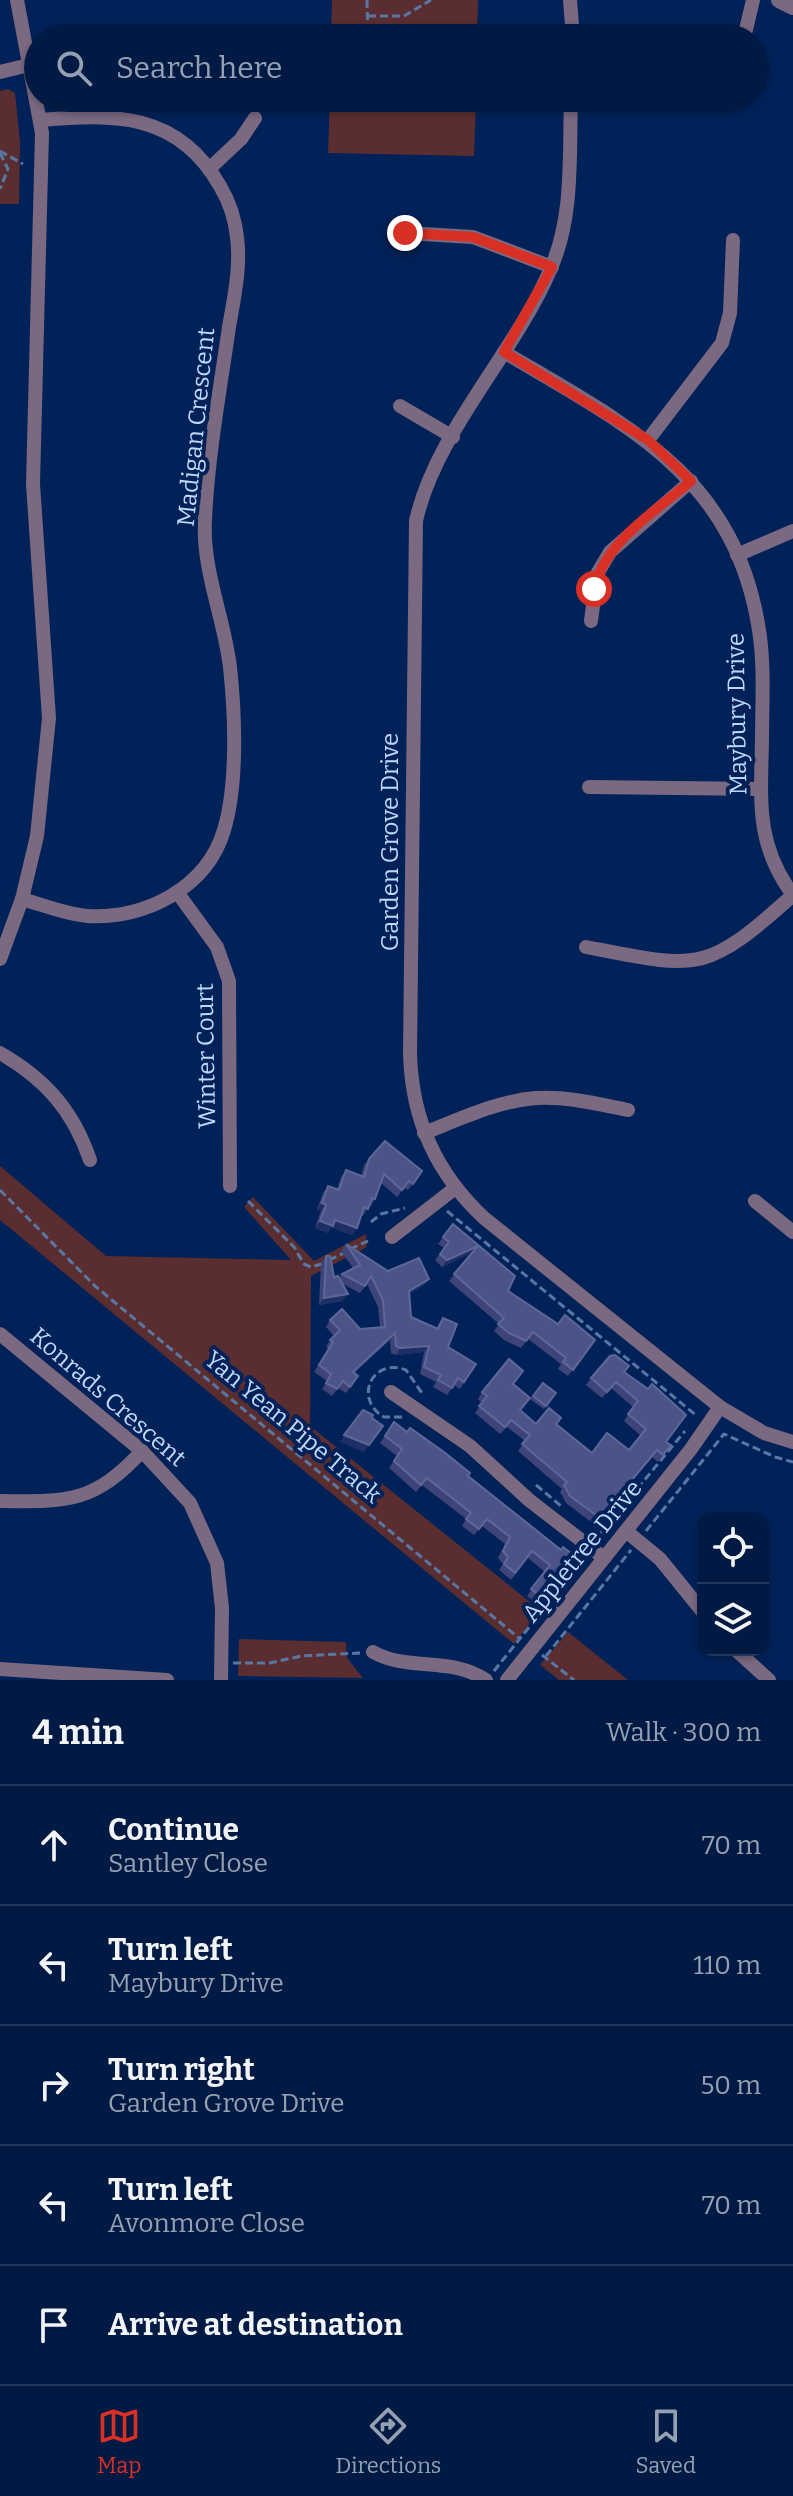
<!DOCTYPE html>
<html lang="en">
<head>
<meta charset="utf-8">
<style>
  body { margin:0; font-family:Bitter,serif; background:#0a234a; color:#f1f3f6 }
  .controls { position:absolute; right:24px; bottom:24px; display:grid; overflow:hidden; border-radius:16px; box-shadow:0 2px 6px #0004 }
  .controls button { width:72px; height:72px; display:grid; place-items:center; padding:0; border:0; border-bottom:2px solid #22385c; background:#001a43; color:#f1f3f6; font:40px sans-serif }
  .stop { position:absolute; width:24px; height:24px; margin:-18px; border:6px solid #d93025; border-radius:50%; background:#fff }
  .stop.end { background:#d93025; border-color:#fff; box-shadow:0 2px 8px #0008 }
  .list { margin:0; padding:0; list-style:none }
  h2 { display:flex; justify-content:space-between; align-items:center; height:104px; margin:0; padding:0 32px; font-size:34px }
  h2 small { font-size:26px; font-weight:400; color:#95a1b2 }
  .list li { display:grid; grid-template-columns:52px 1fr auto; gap:24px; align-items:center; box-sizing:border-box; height:120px; padding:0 32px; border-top:2px solid #22385c }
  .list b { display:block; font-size:30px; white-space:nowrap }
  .list p { margin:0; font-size:26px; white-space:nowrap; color:#95a1b2 }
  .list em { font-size:26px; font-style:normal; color:#95a1b2 }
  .icon { flex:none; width:44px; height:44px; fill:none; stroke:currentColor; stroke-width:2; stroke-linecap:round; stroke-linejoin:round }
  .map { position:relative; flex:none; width:793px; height:1680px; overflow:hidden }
  .search { position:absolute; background:#001a43; box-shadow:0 2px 6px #0004; left:24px; right:24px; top:24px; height:88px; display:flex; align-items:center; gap:20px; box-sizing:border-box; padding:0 28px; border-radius:44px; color:#95a1b2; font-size:30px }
  .sheet { height:704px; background:#001a43 }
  nav { display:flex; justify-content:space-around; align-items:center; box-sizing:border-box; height:112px; border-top:2px solid #22385c; background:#001a43; font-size:22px; color:#95a1b2 }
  nav a { display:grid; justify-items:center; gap:4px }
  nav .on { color:#d93025 }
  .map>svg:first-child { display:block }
  .green { fill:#5a2e30 }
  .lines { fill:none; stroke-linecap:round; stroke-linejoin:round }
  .path { stroke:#5a77a4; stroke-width:3; stroke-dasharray:8 4; stroke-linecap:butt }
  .minor { stroke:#7a6980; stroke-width:14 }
  .tertiary { stroke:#7a6980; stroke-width:16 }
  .wall { fill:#3e4378 }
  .shaded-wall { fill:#1f2f66 }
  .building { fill:#4c5386; stroke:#5e6898; stroke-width:2 }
  .route { stroke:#d93025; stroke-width:10 }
  .labels { text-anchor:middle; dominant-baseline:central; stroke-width:8; stroke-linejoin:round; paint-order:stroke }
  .street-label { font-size:24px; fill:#c0d7f9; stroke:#002259 }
</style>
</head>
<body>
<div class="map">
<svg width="793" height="1680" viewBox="0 0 793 1680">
  <rect width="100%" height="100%" fill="#002259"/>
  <g class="green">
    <path d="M332,0H478L477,38H331Z"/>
    <path d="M8,89L15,93L20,142L19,204H0V91Z"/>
    <path d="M330,98H476L474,156L328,153Z"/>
    <path d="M0,1166L106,1256L291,1260L244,1207L253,1197L314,1261L366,1234L367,1247L311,1276L310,1426L540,1610L514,1644L0,1220Z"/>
    <path d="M568,1632L628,1680H559L540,1665Z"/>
    <path d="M239,1639L346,1642L347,1658L363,1678L238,1676Z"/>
  </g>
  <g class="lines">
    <g class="path">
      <path d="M367,0L368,38"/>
      <path d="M368,16H404L431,0"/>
      <path d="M0,151L23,164"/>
      <path d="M0,153L8,169L0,189"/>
      <path d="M0,1190L95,1286L520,1639"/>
      <path d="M248,1201L294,1247L304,1264L311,1267L322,1264"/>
      <path d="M447,1211L697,1416"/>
      <path d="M371,1222L381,1214L405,1208"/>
      <path d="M350,1249L368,1241"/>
      <path d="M329,1260L344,1253"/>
      <path d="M402,1417H384C353,1399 372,1357 406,1370L424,1396"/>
      <path d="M536,1485L561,1506"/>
      <path d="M646,1531L724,1434L775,1457L793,1462"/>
      <path d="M599,1535L685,1431"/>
      <path d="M542,1655L574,1680"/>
      <path d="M546,1656L631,1550"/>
      <path d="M233,1663H270L301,1656L360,1653"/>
      <path d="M494,1671L582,1561L576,1556"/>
    </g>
    <g class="minor">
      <path d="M570,0L573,38"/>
      <path d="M744,38L753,0"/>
      <path d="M0,72L29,65"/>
      <path d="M571,98C569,155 574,215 551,268C516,352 435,433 416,521L410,1054C412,1120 436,1173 484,1218L720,1407L764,1433L793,1442"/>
      <path d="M209,169L241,139L255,118"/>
      <path d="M405,233L473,237L552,267"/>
      <path d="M504,352C623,423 732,473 758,624C765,662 762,701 762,739C761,800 755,844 793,895"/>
      <path d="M400,406L453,437"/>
      <path d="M648,440L722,343L730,313L733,240"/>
      <path d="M737,555L793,531"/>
      <path d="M591,621L597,574L610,552L691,481"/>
      <path d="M589,787L761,789"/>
      <path d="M177,892L217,947L229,981L230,1186"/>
      <path d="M22,899C43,905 65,914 87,916C144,920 207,888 224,830C238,784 235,714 230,667C224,617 202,570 205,519C208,455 220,390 229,327C234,298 241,267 237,237C235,219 229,201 220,186C178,112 114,114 41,120"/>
      <path d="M586,947C699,969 705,974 793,895"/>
      <path d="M0,959L22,899L37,836L49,718L33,484L42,133L17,0"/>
      <path d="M0,1053C45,1079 73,1110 90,1160"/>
      <path d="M424,1133C460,1119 497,1101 536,1098C566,1096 598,1104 628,1110"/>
      <path d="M755,1201L793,1232"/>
      <path d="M392,1237L454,1189"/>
      <path d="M0,1334L142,1451L190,1503L217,1563L222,1608L221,1680"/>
      <path d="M391,1392L470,1446L529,1500L604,1558"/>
      <path d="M0,1501C68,1502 94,1503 142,1451"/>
      <path d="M626,1531L660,1559L703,1612"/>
      <path d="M736,1650L769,1680"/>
      <path d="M373,1652C409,1672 450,1656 486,1680"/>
      <path d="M0,1669L167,1680"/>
      <path d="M507,1680L691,1449L720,1407"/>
    </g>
    <path class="tertiary" d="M779,0L793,7"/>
  </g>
  <g class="wall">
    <path d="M369,1159L422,1171L408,1190L404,1188L397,1197L381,1183L375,1199L371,1206H369L363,1216L361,1215L357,1228L352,1235L331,1227L328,1233L315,1228L321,1211L317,1210L323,1193L328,1186L337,1189L341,1177L346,1170L361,1176L364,1165Z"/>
    <path d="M453,1224L508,1291L558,1324L595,1340L568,1376L558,1369L561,1364L528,1339L521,1348L504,1340L494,1331L499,1324L449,1281L471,1253L442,1267L435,1260L444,1248L438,1244Z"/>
    <path d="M346,1244L388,1271L429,1279L424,1285L409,1294L411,1317L436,1328L443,1318L448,1347L476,1364L460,1389L454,1385L447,1395L433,1387L436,1382L420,1374L424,1352L396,1355L391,1353L390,1340L354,1373L358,1376L346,1393L338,1388L332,1396L322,1389L327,1381L314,1372L328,1349L326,1346L334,1336L326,1327L330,1320L360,1329L380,1327L378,1307L367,1284L360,1293L341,1283L343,1301L319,1305L321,1263L326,1256L334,1277L339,1278L342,1274L353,1268L341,1251Z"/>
    <path d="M624,1372L666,1442L671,1445L658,1462L652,1457L595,1525L566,1503L560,1492L562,1489L518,1451L525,1441L507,1427L500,1434L475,1413L482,1403L478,1399L482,1392L520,1410L536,1424H556L592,1453L629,1450L641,1436L624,1421L633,1407L611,1388L602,1398L586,1385L591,1378Z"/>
    <path d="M543,1383L556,1393L544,1409L530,1399Z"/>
    <path d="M394,1422L468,1476L561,1550L576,1557L538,1605L527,1596L545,1572L528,1558L511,1580L499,1570L503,1564L498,1558L505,1544L482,1526L474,1535L462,1526L466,1519L422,1485L416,1492L389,1468L397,1456L380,1443Z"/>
  </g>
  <g class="shaded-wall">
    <path d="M322,1203L326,1205L321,1211L317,1210Z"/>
    <path d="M335,1220L357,1228L352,1235L331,1227L328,1233L315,1228L320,1221Z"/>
    <path d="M478,1246L473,1252L442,1267L447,1260Z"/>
    <path d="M429,1279L424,1285L404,1297L409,1291Z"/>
    <path d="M348,1294L343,1301L319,1305L324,1298Z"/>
    <path d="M395,1333L390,1340L348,1379L353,1372Z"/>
    <path d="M429,1346L424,1352L396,1355L400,1348Z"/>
    <path d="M344,1435L369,1445L364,1452L340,1442Z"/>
  </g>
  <g class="building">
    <path d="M385,1141L422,1171L413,1184L409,1181L402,1190L384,1174L375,1199L372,1198L368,1209L364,1207L357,1228L335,1220L333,1226L320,1221L326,1205L322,1203L328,1186L339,1190L346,1170L364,1177L369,1159Z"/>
    <path d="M453,1224L515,1276L508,1291L558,1324L565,1315L595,1340L573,1370L563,1362L566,1358L533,1332L526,1341L509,1333L498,1324L504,1318L454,1274L478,1246L447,1260L440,1254L449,1242L443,1237Z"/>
    <path d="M346,1244L388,1271L419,1258L429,1279L409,1291L411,1317L438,1329L443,1318L457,1324L448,1347L476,1364L464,1382L458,1378L452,1388L438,1380L441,1375L424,1367L429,1346L400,1348L396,1346L395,1333L353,1372L358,1376L350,1387L343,1381L337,1389L326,1383L331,1374L319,1365L333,1342L330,1340L340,1330L330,1320L342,1309L360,1329L385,1327L383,1300L371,1276L365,1286L342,1274L360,1265Z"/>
    <path d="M326,1256H330L334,1277L338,1276L348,1294L324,1298Z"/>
    <path d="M615,1355L629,1366L624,1372L648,1389L652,1384L686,1415L666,1442L671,1445L663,1455L657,1450L600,1518L570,1496L564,1485L567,1482L522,1444L530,1435L511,1420L505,1427L479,1406L487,1396L482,1392L509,1359L523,1371L513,1384L530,1398L520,1410L536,1424L549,1408L561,1418L556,1424L592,1453L607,1433L629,1450L646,1429L628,1414L638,1401L616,1382L607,1392L591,1378L610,1356Z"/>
    <path d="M543,1383L556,1393L546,1406L533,1396Z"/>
    <path d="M363,1410L373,1415L372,1418L383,1426L369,1445L344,1435Z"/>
    <path d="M394,1422L407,1432L410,1428L444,1452L470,1473L468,1476L561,1550L563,1547L576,1557L543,1598L531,1589L550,1565L532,1551L515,1573L504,1564L508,1557L503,1551L510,1537L487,1519L479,1529L466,1519L471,1513L427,1478L421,1485L394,1461L402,1449L385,1436Z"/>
  </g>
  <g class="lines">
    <path class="route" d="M405,233L473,237L552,267L504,352L648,440L691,481C656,511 605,541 594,589"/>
  </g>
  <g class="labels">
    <g class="street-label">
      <text transform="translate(196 427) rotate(-84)">Madigan Crescent</text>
      <text transform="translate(737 714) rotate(-91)">Maybury Drive</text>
      <text transform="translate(390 842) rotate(-90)">Garden Grove Drive</text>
      <text transform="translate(206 1056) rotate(-91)">Winter Court</text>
      <text transform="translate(108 1397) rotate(41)">Konrads Crescent</text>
      <text transform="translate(293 1427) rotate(40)">Yan Yean Pipe Track</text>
      <text transform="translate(582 1551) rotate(-51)">Appletree Drive</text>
    </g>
  </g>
</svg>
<div class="controls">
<button><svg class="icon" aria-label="locate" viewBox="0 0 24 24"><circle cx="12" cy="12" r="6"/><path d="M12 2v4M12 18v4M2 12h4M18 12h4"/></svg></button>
<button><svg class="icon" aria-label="layers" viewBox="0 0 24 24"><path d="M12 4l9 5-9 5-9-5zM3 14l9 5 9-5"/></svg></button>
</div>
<div class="stop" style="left:594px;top:589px"></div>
<div class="stop end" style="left:405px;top:233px"></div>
<div class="search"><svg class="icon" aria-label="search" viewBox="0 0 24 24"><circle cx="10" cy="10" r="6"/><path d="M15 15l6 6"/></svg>Search here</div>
</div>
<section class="sheet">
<h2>4 min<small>Walk · 300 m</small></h2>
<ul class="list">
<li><svg class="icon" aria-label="ahead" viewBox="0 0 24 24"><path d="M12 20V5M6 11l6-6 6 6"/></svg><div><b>Continue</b><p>Santley Close</p></div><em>70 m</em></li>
<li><svg class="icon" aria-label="left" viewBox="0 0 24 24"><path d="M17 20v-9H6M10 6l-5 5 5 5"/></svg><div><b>Turn left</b><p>Maybury Drive</p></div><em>110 m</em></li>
<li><svg class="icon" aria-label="right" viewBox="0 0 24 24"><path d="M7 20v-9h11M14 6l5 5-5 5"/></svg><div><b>Turn right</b><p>Garden Grove Drive</p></div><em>50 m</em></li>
<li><svg class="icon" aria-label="left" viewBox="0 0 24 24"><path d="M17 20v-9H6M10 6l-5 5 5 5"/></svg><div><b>Turn left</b><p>Avonmore Close</p></div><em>70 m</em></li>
<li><svg class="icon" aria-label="arrive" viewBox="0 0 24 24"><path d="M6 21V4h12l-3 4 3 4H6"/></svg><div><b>Arrive at destination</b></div></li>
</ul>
</section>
<nav>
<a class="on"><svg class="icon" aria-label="map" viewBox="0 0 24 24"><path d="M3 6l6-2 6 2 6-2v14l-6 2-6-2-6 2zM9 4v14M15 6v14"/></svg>Map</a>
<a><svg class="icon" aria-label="directions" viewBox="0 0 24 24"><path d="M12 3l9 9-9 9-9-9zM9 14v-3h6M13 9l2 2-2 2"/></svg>Directions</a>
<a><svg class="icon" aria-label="saved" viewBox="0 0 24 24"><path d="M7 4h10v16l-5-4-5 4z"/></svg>Saved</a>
</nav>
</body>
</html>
